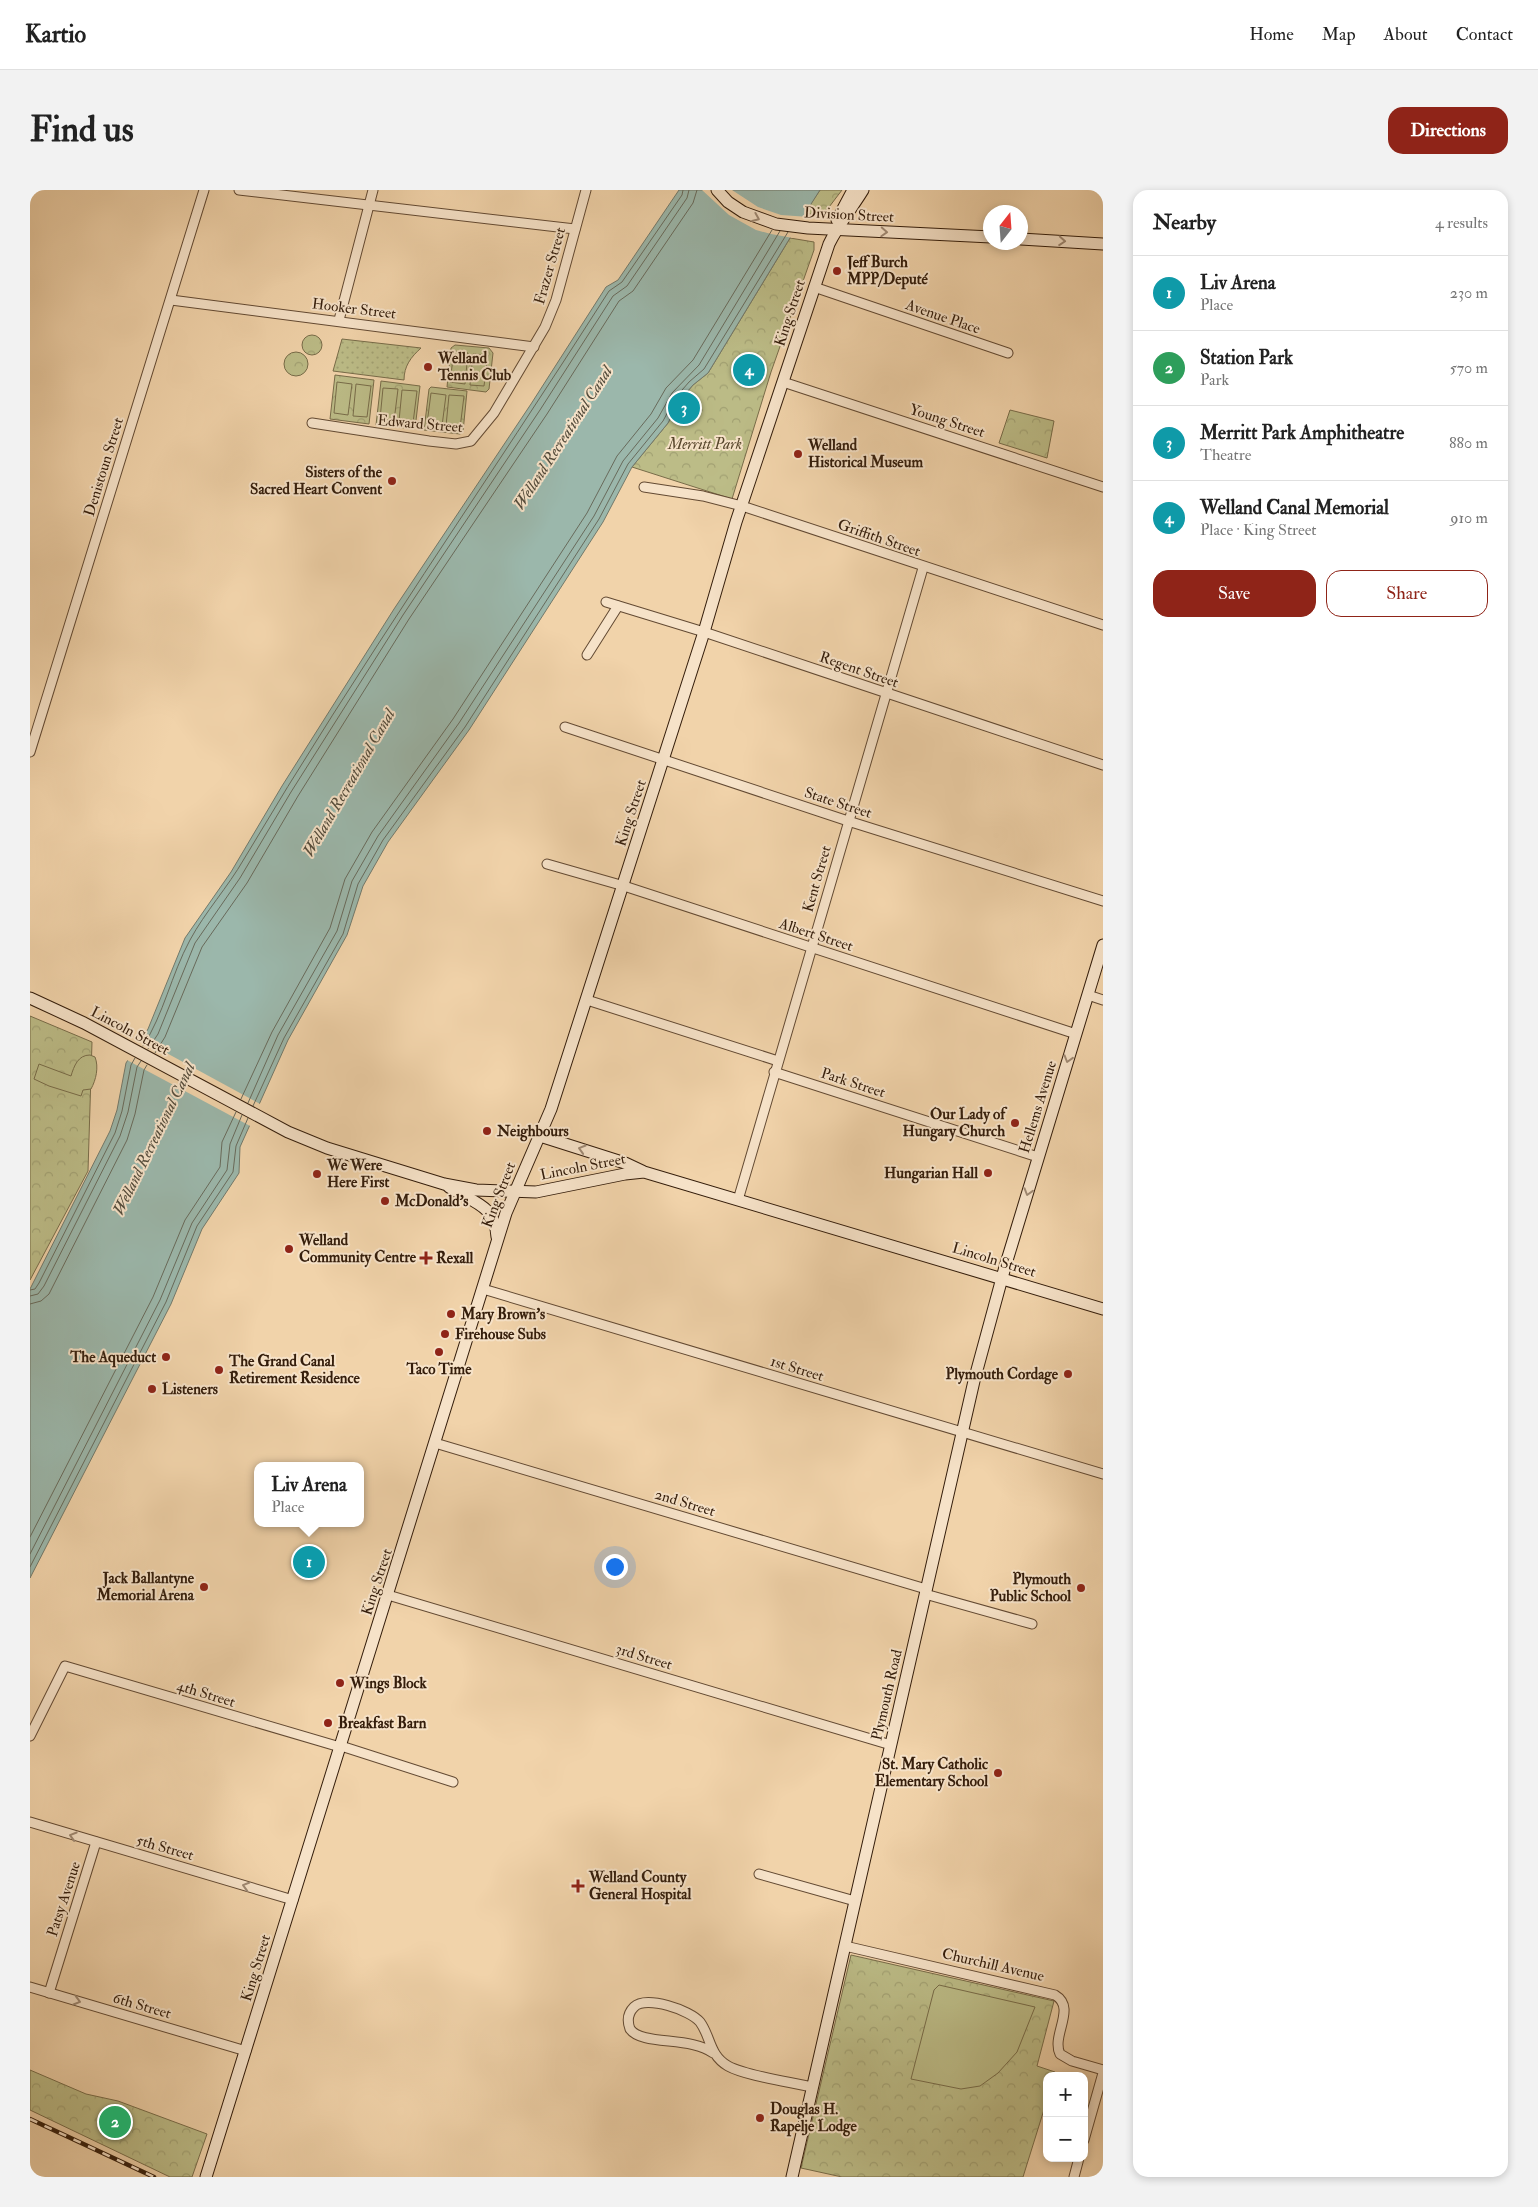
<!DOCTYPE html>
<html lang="en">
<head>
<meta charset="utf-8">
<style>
  body { margin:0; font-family:"IM FELL Double Pica",serif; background:#f2f2f2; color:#222 }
  .controls { position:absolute; right:15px; bottom:15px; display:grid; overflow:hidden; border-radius:10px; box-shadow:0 2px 8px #0003 }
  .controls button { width:45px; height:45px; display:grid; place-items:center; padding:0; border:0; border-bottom:1px solid #e0e0e0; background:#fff; color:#222; font:25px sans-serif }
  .compass { position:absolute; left:953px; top:15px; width:45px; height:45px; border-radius:50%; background:#fff; box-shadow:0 2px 8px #0003; rotate:17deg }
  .you { position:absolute; left:584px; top:1376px; width:18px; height:18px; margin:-12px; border:4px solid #fff; border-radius:50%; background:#1a73e8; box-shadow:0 0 0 8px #1a73e833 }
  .badge { display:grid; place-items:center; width:32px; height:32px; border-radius:50%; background:#8f2418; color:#fff; font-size:16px; font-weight:700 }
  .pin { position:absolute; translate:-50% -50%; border:2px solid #fff; box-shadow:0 1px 5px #0006 }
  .popup { position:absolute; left:224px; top:1272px; width:110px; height:65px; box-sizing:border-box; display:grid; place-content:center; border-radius:10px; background:#fff; filter:drop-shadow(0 1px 4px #0005); font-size:16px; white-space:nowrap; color:#767676 }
  .popup b { font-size:19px; color:#222 }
  .popup::after { content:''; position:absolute; left:50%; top:100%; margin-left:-10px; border:10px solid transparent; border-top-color:#fff }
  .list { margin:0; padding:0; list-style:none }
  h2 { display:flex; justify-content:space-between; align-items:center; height:65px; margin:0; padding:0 20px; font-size:21px }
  h2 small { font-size:16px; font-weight:400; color:#767676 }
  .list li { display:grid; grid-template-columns:32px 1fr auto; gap:15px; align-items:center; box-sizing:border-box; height:75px; padding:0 20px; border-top:1px solid #e0e0e0 }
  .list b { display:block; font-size:19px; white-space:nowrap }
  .list p { margin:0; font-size:16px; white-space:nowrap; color:#767676 }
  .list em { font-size:16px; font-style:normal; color:#767676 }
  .actions { display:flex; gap:10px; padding:15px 20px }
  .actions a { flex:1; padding:11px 0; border:1px solid #8f2418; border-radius:15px; text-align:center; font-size:18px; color:#8f2418 }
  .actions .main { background:#8f2418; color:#fff }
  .map { position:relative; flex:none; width:1073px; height:1987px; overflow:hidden; border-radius:15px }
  header { display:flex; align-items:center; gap:30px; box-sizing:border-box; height:70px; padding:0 25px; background:#fff; border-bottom:1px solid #e0e0e0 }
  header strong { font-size:24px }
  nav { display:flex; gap:28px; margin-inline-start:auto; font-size:18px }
  .intro { display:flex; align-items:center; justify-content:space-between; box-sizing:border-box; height:120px; padding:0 30px }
  h1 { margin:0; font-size:35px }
  .button { padding:12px 22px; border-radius:15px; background:#8f2418; color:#fff; font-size:18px; font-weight:700 }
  main { display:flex; gap:30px; padding:0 30px }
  aside { flex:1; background:#fff; border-radius:15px; box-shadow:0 2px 8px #0003 }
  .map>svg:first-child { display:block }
  .grass { fill:url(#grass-dots); stroke:#786c49 }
  .park { fill:url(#park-crowns); stroke:#786c49 }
  .garden { fill:#bcbc87; stroke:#786c49 }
  .water { fill:#9bb7ab; stroke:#72796b }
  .pier { fill:#f1d3aa }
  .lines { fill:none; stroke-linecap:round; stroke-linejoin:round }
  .shore { stroke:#686a5b; stroke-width:1 }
  .street-casing { stroke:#634a33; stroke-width:11 }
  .secondary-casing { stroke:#341d0b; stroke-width:13 }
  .street { stroke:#f6e2c8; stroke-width:9 }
  .secondary { stroke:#f6e2c8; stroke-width:11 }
  .rail-casing { stroke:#341d0b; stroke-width:4.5 }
  .rail { stroke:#f6e2c8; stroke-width:2.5; stroke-dasharray:8; stroke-linecap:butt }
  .oneway { stroke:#9f8973 }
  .poi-dot { fill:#8f2418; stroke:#f6e2c8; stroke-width:2 }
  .labels { text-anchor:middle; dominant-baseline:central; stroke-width:4; stroke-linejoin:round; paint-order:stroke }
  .street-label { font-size:15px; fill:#341d0b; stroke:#f6e2c8 }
  .poi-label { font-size:15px; font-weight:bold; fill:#341d0b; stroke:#f6e2c8; text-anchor:start }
  .park-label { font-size:15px; font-style:italic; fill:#56452a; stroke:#f6e2c8 }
  .water-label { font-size:16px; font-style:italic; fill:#534b3b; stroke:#f6e2c8 }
</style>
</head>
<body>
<header>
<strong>Kartio</strong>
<nav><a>Home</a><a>Map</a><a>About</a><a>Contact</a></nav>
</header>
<div class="intro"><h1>Find us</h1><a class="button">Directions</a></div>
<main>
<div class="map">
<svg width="1073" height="1987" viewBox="0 0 1073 1987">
  <defs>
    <pattern id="grass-dots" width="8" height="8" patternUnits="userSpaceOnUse" patternTransform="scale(1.25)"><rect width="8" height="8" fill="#bcbc87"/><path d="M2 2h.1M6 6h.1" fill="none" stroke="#a2a173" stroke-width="1.8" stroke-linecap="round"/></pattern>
    <pattern id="park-crowns" width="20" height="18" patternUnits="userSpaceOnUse" patternTransform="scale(1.25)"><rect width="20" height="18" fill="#bcbc87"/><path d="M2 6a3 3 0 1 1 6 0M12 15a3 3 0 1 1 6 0" fill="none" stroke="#a2a173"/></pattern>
  </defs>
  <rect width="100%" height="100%" fill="#f1d3aa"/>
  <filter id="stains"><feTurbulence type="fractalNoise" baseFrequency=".004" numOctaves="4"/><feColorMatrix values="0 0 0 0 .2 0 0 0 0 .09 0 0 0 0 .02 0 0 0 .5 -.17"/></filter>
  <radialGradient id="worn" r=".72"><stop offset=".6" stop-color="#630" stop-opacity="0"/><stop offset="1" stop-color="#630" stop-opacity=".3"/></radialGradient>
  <path class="grass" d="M312,149L391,158C381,167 374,176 374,190L303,181Z"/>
  <g class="park">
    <path d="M790,0H812L793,25L779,24L775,22Z"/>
    <path d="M760,48L784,52V60L741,182L702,309L602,277L638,233L650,210L663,195L678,183Z"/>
    <circle cx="282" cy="155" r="10"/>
    <path d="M425,155L459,158L463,163L459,199L456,202L417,197L421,158Z"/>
    <circle cx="266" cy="174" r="12"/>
    <path d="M305,185L344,190L339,234L300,229Z"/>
    <path d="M351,191L390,196L385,239L346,235Z"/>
    <path d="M401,197L437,201L433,242L430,244L394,240L399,199Z"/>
    <path d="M980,220L1024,231L1017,268L969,253Z"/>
    <path d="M0,826L62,852L58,981L0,1090Z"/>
    <path d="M821,1765L1024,1811L1007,1876L1025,1882L1024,1886H1017V1910L993,1987H812L771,1978Z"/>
    <path d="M0,1880L56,1904L88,1911L177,1944L162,1987H140L0,1920Z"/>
  </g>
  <g class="garden">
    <path d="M424,161L438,163L435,194L420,192Z"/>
    <path d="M443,164L458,165L454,196L440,195Z"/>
    <path d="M307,192L322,194L318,225L304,223Z"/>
    <path d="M326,194L341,196L337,227L323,226Z"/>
    <path d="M353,198L368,199L364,231L350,229Z"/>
    <path d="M372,200L387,201L383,233L369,231Z"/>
    <path d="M401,203L416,205L412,236L397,234Z"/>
    <path d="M419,205L434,206L430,238L416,236Z"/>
    <path d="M60,865L65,867C69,877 66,890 61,899L53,900L51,906L19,896L4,889L9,874L41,886C44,876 48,865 60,865Z"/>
    <path d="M909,1795L1005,1817L987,1862L968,1883L950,1896L931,1899L881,1889L904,1800Z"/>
  </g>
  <path class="water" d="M649,0H790L776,22L779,24L760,48L678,183L663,195L650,210L638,233L602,277L573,332L439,540L358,652L333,696L317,745L258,850L210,957L209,983L172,1039L141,1114L0,1388V1099L80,941L87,920L96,873L118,839L155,748L201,682L252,596L364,419L501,214L576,97L588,90Z"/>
  <g class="pier">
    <path d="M672,0H702L728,17L751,25L779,27L778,30L763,48L741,44L726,40L699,25Z"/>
    <path d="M109,848L232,915L222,937L95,869Z"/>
  </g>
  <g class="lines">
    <g class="shore">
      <path d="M113,856C134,824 141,785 160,750C175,722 198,697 214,669C329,475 458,291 579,101L592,92L652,5L653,0"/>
      <path d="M118,859L128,844L165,753L210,688L261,602L373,425L510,220L583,106L597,96L657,8L659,0"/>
      <path d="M125,863L135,847L172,757L217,693L268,606L379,429L517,224L589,111L603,101L663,13L667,0"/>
      <path d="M211,909L242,842L300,738L315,689L342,642L423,529L557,323L587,266L621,224L636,198L663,170L742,40"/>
      <path d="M218,913L248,845L307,741L322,691L348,646L429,533L564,326L593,271L628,228L642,203L669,175L750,41"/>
      <path d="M223,916L254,848L313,744L328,694L353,650L435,537L569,329L598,274L633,231L646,207L659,192L674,179L758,42"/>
      <path d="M0,1100L5,1099L9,1093L85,943L92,921L101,875L105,868"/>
      <path d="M0,1106L8,1104L14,1096L90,946L98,922L107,877L111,871"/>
      <path d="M0,1114L11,1111L19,1104L97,950L105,924L114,880L117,875"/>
      <path d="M0,1347L123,1107L155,1030L190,977L192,952L206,922"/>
      <path d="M0,1364L130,1110L162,1033L197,980L200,954L212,925"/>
      <path d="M0,1377L136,1112L167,1036L203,982L206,956L218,928"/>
    </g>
    <defs>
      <g id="street">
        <path d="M209,0L545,39"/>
        <path d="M784,97L978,163"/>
        <path d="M141,110L504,157"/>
        <path d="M309,130L343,0"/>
        <path d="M753,192L1073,297"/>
        <path d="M282,233L399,251L426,254L441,251L464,223L515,137L526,110L556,0"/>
        <path d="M614,297L673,306L712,316L1073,435"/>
        <path d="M576,412L674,442L1073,575"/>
        <path d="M557,465L588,416"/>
        <path d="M535,537L818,631L1073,711"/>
        <path d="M0,562L174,0"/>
        <path d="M517,674L594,696L1046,844"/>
        <path d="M1058,805L1073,810"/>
        <path d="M557,810L748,871"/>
        <path d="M744,882L1008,967"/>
        <path d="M708,1010L893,378"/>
        <path d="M453,1099L1073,1284"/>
        <path d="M405,1253L896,1399"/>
        <path d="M895,1404L1002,1434"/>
        <path d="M358,1405L861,1555"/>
        <path d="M0,1546L35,1476L310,1557"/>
        <path d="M311,1556L423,1592"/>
        <path d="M0,1632L263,1710"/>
        <path d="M729,1684L825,1711"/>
        <path d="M815,1756L1025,1805C1047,1818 1021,1845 1030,1864L1042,1871L1073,1880"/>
        <path d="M0,1797L216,1861"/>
        <path d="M19,1803L66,1652"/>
        <path d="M683,1863C661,1846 612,1856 600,1839C597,1831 598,1823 604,1817C616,1805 660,1820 670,1832C681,1847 679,1865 698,1876C716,1886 761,1892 782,1897"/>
        <path d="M1054,1950L1073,1883"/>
        <path d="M1044,1987L1049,1968"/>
      </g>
      <g id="secondary">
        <path d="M687,0L698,12L713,22L746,34L778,38L961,47"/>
        <path d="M807,30L823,0"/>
        <path d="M991,49L1073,54"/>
        <path d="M0,808L54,833L258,942L297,958L414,994L446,1000L506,1002L595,984L614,982L1073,1119"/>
        <path d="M510,946L595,973L612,981"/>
        <path d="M419,997C443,1013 465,1014 467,1047"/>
        <path d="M176,1987L476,1023L521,919L674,442L706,332L799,54C808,35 822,18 833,0"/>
        <path d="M762,1987L944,1191L975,1077L1073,755"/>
      </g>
    </defs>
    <use href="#street" class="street-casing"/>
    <use href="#secondary" class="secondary-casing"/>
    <use href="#street" class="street"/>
    <use href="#secondary" class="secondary"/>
    <defs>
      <path id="rail" d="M0,1929L124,1987"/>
    </defs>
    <use href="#rail" class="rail-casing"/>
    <use href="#rail" class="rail"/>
  </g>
  <defs><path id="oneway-chevron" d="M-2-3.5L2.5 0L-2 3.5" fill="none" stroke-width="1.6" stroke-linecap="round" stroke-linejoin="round" transform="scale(1.25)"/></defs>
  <g class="oneway">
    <use href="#oneway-chevron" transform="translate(726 28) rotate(23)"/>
    <use href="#oneway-chevron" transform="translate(854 42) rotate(3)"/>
    <use href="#oneway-chevron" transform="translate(1032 51) rotate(4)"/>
    <use href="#oneway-chevron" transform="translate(1038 869) rotate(107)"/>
    <use href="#oneway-chevron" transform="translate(552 959) rotate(-163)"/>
    <use href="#oneway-chevron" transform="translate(998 1002) rotate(107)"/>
    <use href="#oneway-chevron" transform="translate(43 1646) rotate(-163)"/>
    <use href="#oneway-chevron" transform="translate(216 1696) rotate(-164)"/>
    <use href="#oneway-chevron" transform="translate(47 1811) rotate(16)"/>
  </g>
  <g class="poi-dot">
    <circle cx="807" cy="81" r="5"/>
    <circle cx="398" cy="177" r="5"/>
    <circle cx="768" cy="264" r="5"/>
    <circle cx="362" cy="291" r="5"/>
    <circle cx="985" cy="933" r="5"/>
    <circle cx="457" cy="941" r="5"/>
    <circle cx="958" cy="983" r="5"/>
    <circle cx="287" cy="984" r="5"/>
    <circle cx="355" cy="1011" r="5"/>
    <circle cx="259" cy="1059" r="5"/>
    <path d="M393.5 1060.5h5v5h5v5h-5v5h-5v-5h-5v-5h5z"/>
    <circle cx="421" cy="1124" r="5"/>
    <circle cx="415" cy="1144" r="5"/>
    <circle cx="409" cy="1162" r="5"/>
    <circle cx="136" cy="1167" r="5"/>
    <circle cx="189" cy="1180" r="5"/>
    <circle cx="1038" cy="1184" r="5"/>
    <circle cx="122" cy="1199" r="5"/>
    <circle cx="174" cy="1397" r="5"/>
    <circle cx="1051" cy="1398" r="5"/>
    <circle cx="310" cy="1493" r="5"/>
    <circle cx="298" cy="1533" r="5"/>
    <circle cx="968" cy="1583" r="5"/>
    <path d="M545.5 1688.5h5v5h5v5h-5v5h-5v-5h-5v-5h5z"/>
    <circle cx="730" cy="1928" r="5"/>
  </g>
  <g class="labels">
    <g class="street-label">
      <text transform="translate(819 25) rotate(3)">Division Street</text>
      <text transform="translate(520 76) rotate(-74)">Frazer Street</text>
      <text transform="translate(324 119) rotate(7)">Hooker Street</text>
      <text transform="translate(760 123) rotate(-72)">King Street</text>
      <text transform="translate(913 127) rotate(19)">Avenue Place</text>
      <text transform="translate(917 231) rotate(18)">Young Street</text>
      <text transform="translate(390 234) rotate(5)">Edward Street</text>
      <text transform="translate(74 277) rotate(-73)">Denistoun Street</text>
      <text transform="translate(849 348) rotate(19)">Griffith Street</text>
      <text transform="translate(829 480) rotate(19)">Regent Street</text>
      <text transform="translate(808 613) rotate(18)">State Street</text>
      <text transform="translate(601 623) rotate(-72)">King Street</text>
      <text transform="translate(787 689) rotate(-74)">Kent Street</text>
      <text transform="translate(786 745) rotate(18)">Albert Street</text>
      <text transform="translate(100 841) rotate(28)">Lincoln Street</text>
      <text transform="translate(823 893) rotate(18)">Park Street</text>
      <text transform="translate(1008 917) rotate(-73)">Hellems Avenue</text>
      <text transform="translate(553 977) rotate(-11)">Lincoln Street</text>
      <text transform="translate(469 1005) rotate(-69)">King Street</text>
      <text transform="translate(964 1070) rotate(17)">Lincoln Street</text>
      <text transform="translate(767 1179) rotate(17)">1st Street</text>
      <text transform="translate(655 1313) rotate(17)">2nd Street</text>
      <text transform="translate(347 1392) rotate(-72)">King Street</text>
      <text transform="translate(614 1467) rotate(17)">3rd Street</text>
      <text transform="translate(176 1504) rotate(17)">4th Street</text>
      <text transform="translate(857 1505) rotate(-77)">Plymouth Road</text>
      <text transform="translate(135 1658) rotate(16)">5th Street</text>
      <text transform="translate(34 1709) rotate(-72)">Patsy Avenue</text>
      <text transform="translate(963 1775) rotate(13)">Churchill Avenue</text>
      <text transform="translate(226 1778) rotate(-73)">King Street</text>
      <text transform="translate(112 1816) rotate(16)">6th Street</text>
    </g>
    <g class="poi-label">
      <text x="817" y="72">Jeff Burch<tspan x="817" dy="17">MPP/Deputé</tspan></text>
      <text x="408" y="168">Welland<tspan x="408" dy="17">Tennis Club</tspan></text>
      <text x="778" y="255">Welland<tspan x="778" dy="17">Historical Museum</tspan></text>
      <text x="352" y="282" text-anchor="end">Sisters of the<tspan x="352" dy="17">Sacred Heart Convent</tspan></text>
      <text x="975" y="924" text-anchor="end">Our Lady of<tspan x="975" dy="17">Hungary Church</tspan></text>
      <text x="467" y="941">Neighbours</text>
      <text x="297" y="975">We Were<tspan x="297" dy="17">Here First</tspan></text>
      <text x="948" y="983" text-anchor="end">Hungarian Hall</text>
      <text x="365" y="1011">McDonald's</text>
      <text x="269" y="1050">Welland<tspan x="269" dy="17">Community Centre</tspan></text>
      <text x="406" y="1068">Rexall</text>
      <text x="431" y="1124">Mary Brown's</text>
      <text x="425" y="1144">Firehouse Subs</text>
      <text x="126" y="1167" text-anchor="end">The Aqueduct</text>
      <text x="199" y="1171">The Grand Canal<tspan x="199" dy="17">Retirement Residence</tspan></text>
      <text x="409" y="1179" text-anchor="middle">Taco Time</text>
      <text x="1028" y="1184" text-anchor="end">Plymouth Cordage</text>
      <text x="132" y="1199">Listeners</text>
      <text x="164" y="1388" text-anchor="end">Jack Ballantyne<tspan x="164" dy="17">Memorial Arena</tspan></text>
      <text x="1041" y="1389" text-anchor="end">Plymouth<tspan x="1041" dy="17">Public School</tspan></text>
      <text x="320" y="1493">Wings Block</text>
      <text x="308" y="1533">Breakfast Barn</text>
      <text x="958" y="1574" text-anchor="end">St. Mary Catholic<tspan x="958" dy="17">Elementary School</tspan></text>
      <text x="559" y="1687">Welland County<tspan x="559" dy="17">General Hospital</tspan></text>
      <text x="740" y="1919">Douglas H.<tspan x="740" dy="17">Rapelje Lodge</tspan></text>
    </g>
    <g class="park-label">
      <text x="675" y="254">Merritt Park</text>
    </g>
    <g class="water-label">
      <text transform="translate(533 248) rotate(-57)">Welland Recreational Canal</text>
      <text transform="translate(319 593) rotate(-60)">Welland Recreational Canal</text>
      <text transform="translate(124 949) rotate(-64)">Welland Recreational Canal</text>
    </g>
  </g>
  <rect width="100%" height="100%" filter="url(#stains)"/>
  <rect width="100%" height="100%" fill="url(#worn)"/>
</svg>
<div class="controls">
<button>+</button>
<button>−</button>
</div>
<svg class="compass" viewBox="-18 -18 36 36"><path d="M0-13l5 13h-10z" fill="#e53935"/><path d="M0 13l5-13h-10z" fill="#767676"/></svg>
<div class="you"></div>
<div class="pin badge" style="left:279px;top:1372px;background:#0f9aa8">1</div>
<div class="popup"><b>Liv Arena</b>Place</div>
<div class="pin badge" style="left:85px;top:1932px;background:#2e9e5b">2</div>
<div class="pin badge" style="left:654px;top:218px;background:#0f9aa8">3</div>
<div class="pin badge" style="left:719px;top:180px;background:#0f9aa8">4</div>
</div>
<aside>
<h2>Nearby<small>4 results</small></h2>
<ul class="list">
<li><span class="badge" style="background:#0f9aa8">1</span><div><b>Liv Arena</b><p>Place</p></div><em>230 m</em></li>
<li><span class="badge" style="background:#2e9e5b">2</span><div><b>Station Park</b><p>Park</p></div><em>570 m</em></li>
<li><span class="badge" style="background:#0f9aa8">3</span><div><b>Merritt Park Amphitheatre</b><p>Theatre</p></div><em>880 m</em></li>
<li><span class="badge" style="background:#0f9aa8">4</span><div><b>Welland Canal Memorial</b><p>Place · King Street</p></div><em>910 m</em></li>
</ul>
<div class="actions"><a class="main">Save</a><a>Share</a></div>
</aside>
</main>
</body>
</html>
